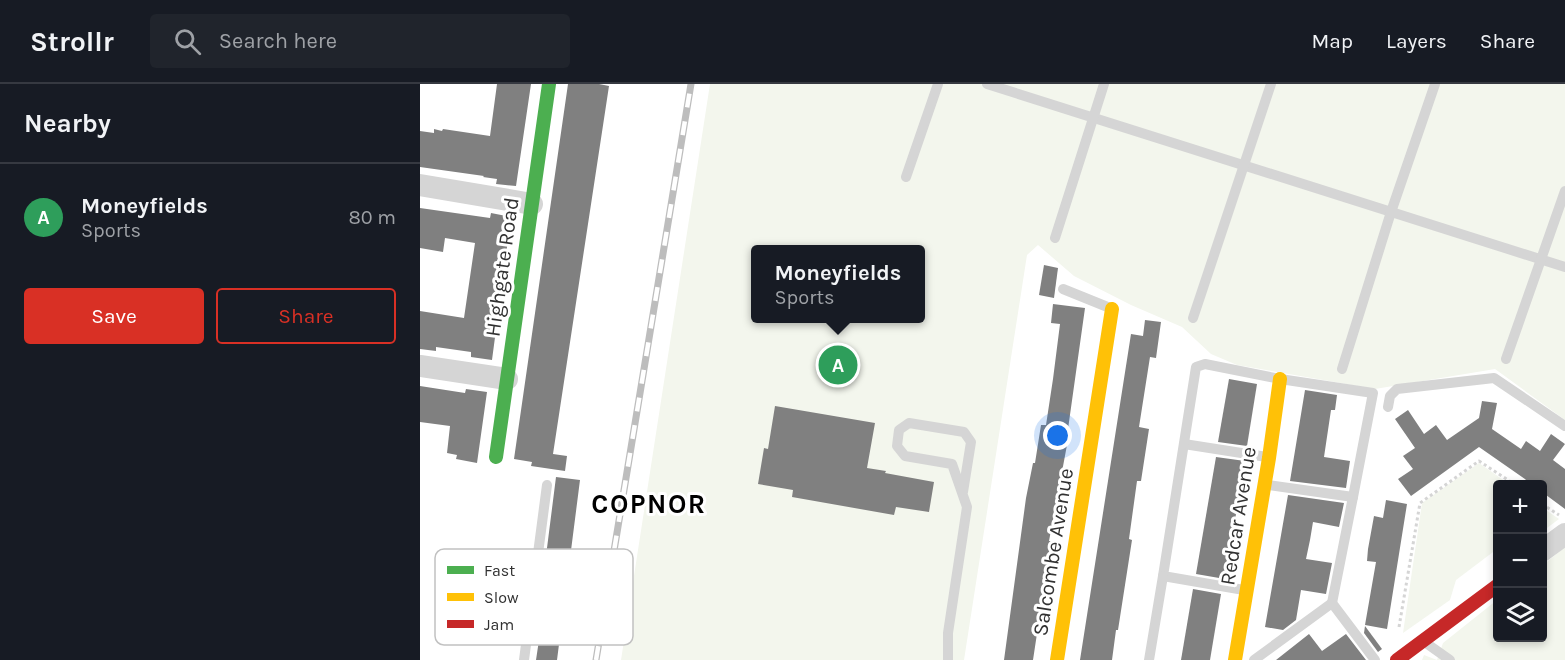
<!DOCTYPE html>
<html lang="en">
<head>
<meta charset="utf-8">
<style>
  body { margin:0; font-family:Karla,sans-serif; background:#20242c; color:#f1f3f6 }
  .controls { position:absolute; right:18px; bottom:18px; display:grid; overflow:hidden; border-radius:6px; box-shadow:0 3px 9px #0003 }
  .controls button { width:54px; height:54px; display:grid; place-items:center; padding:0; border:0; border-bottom:2px solid #363941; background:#171b24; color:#f1f3f6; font:30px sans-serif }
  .you { position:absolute; left:638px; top:352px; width:21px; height:21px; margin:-15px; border:4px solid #fff; border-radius:50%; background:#1a73e8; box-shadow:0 0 0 9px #1a73e833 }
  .badge { display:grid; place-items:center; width:39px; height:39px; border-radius:50%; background:#d93025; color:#fff; font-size:20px; font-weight:700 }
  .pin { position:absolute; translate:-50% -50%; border:3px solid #fff; box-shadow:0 2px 6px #0006 }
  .popup { position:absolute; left:331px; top:161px; width:174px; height:78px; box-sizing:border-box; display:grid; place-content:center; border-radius:6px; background:#171b24; filter:drop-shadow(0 2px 4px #0005); font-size:20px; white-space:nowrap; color:#9ea1a6 }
  .popup b { font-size:22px; color:#f1f3f6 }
  .popup::after { content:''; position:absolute; left:50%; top:100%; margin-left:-12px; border:12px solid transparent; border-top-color:#171b24 }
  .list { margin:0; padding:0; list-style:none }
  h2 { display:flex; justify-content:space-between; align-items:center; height:78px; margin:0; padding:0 24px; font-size:26px }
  h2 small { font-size:20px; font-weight:400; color:#9ea1a6 }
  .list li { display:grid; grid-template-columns:39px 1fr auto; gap:18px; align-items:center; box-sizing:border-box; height:108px; padding:0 24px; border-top:2px solid #363941 }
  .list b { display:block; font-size:22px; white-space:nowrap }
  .list p { margin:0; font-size:20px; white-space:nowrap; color:#9ea1a6 }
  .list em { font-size:20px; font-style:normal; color:#9ea1a6 }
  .actions { display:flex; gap:12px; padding:18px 24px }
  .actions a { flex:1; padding:14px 0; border:2px solid #d93025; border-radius:6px; text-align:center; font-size:21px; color:#d93025 }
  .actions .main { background:#d93025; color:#fff }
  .icon { flex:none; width:33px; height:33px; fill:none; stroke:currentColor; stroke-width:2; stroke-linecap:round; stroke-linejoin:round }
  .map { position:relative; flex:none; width:1145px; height:576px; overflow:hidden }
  header { display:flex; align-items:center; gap:36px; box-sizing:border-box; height:84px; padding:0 30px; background:#171b24; border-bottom:2px solid #363941 }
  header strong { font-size:28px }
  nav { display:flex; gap:33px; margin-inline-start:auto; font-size:21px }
  .search { width:420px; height:54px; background:#20242c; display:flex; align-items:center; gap:15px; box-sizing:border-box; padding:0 21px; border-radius:6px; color:#9ea1a6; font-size:22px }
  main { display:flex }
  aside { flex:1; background:#171b24 }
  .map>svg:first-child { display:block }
  .green { fill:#f3f6ed; fill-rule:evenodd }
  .building { fill:#808080 }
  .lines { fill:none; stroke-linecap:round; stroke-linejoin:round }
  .path { stroke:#d5d5d5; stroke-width:3; stroke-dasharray:3 3; stroke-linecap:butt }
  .lane { stroke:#d5d5d5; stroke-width:10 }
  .street { stroke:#d5d5d5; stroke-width:22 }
  .fast { stroke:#4caf50; stroke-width:14 }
  .slow { stroke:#ffc107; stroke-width:14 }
  .jam { stroke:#c62828; stroke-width:14 }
  .rail-casing { stroke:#bdbdbd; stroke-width:7 }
  .rail { stroke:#fff; stroke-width:4.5; stroke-dasharray:14; stroke-linecap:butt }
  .labels { text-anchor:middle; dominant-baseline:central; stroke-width:6; stroke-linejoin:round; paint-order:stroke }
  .street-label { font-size:21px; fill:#313131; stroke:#fff }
  .district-label { font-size:27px; font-weight:bold; letter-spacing:1.5px; fill:#000; stroke:#fff }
  .key { fill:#fff; stroke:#c1c1c1; stroke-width:1.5 }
  .key-label { font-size:16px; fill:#313131 }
</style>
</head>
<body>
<header>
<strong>Strollr</strong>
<div class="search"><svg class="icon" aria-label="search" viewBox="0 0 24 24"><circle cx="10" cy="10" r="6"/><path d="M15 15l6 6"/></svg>Search here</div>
<nav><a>Map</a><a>Layers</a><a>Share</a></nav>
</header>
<main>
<aside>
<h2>Nearby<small></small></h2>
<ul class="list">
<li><span class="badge" style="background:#2e9e5b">A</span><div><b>Moneyfields</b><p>Sports</p></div><em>80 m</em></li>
</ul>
<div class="actions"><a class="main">Save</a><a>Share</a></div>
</aside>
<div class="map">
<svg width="1145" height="576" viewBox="0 0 1145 576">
  <rect width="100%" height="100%" fill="#fff"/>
  <g class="green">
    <path d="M290,0H1145V336L1075,285L955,305L817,281L791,270L762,243L711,221L654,192L618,161L607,171L544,576H201ZM336,166H500V234H336Z"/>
    <path d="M1059,379L1089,400H1078L1077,465L1036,496L1030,516L983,549L1002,419Z"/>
    <path d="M1123,424L1139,435L1123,447Z"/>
    <path d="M1145,463V576H1002L1004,571L1017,576L1023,559L1077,516L1078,554H1122L1123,481Z"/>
  </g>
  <g class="building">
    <path d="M77,0H111L96,102L76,100L77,95L63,93L64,92L0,83V47L14,49V45L22,47L23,45L70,52Z"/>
    <path d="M148,0H179L189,2L133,370L147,372L145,387L111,382L112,378L94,375Z"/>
    <path d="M0,124L70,134L71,129L91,133L72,276L51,273V268L16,263V267L0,265V227L44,234L55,159L25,154L23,168L0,164Z"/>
    <path d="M624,181L638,184L634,214L619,211Z"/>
    <path d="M633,220L665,224L648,345H650L629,457H631L613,576H584L606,414L613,379H615L621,341H626L633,295L640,240L631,239Z"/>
    <path d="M725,236L741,238L736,274L730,273L719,343L729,345L721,397H717L709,455L712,456L698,546H696L692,576H660L711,250L723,252Z"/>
    <path d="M809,295L837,300L827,362L798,358Z"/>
    <path d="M0,302L45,309L46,305L67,308L57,379L36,375L37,371L27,369L30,342L0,338Z"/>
    <path d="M885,306L917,311L915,326H911L904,373L930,377L926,404L870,397Z"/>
    <path d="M1062,317L1077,319L1072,345L1101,365L1106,357L1120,367L1131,350L1145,360L1133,376L1145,385V425L1122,408V400H1112L1059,363L991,412L978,395L993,385L983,372L995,364L975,335L988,326L1004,350L1016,341L1027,356L1059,334Z"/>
    <path d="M355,322L455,339L447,384L466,387L465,389L514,398L509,428L476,423L474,431L372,413L373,406L338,400L344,364L348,365Z"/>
    <path d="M796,373L825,377L805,495L776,490Z"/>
    <path d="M136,393L160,396L137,576H116L122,536L118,535Z"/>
    <path d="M868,411L924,419L919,443L893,438L890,456L886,475L912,479L906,510L881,506L876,536L863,546L845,543Z"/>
    <path d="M966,416L987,420L967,545L945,541L956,478L947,477L948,465L954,432L963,434Z"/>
    <path d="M773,505L801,510L790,576H761Z"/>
    <path d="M945,542L962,565L958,568L944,549Z"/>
    <path d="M889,550L902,567L926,550L946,576H856Z"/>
  </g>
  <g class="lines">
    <g class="path">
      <path d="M1122,420L1139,431"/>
      <path d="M979,543L1000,419L1059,377L1094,400"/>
    </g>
    <g class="lane">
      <path d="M567,0L1145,183"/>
      <path d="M486,93L518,0"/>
      <path d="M635,154L684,0"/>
      <path d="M643,205L690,224"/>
      <path d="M773,234L851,0"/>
      <path d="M1086,275L1145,107"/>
      <path d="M922,285L971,128L1015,0"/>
      <path d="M968,323L970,312L977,305L1074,294L1145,342"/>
      <path d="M764,360L847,373"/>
      <path d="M824,506L743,492L776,283L785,280L860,295L953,309L933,413L848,401"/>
      <path d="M912,519L933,413"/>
      <path d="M1006,559L1030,576"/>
      <path d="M104,576L127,401"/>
      <path d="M528,576V549L547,423L532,380L485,372L477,362L479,346L489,339L544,348L551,358L543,408"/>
      <path d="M729,576L743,492"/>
      <path d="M834,576L912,519L955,576"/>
    </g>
    <g class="street">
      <path d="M0,101L112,120"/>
      <path d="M0,282L87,295"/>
      <path d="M1122,467L1145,450"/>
    </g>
    <path class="fast" d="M76,373L129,0"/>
    <g class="slow">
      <path d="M637,576L692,225"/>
      <path d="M815,576L849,374L860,295"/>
    </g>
    <path class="jam" d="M977,576L1078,501"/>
    <defs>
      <path id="rail" d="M176,576L271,0"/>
    </defs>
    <use href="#rail" class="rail-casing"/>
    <use href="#rail" class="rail"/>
  </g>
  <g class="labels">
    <g class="street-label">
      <text transform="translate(82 183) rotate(-82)">Highgate Road</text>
      <text transform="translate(818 432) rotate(-81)">Redcar Avenue</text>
      <text transform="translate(633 468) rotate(-81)">Salcombe Avenue</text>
    </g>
    <g class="district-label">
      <text x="229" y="420">COPNOR</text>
    </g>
  </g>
  <rect x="15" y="465" width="198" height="96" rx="9" class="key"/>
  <rect x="27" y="482" width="27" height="8" fill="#4caf50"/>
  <rect x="27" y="509" width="27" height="8" fill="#ffc107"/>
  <rect x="27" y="536" width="27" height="8" fill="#c62828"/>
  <g class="key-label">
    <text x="64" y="492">Fast</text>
    <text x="64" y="519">Slow</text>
    <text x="64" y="546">Jam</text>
  </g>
</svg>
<div class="controls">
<button>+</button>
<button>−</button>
<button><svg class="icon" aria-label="layers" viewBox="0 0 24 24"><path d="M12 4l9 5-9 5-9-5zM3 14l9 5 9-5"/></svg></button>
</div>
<div class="you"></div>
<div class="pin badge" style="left:418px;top:281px;background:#2e9e5b">A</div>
<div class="popup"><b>Moneyfields</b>Sports</div>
</div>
</main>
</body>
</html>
